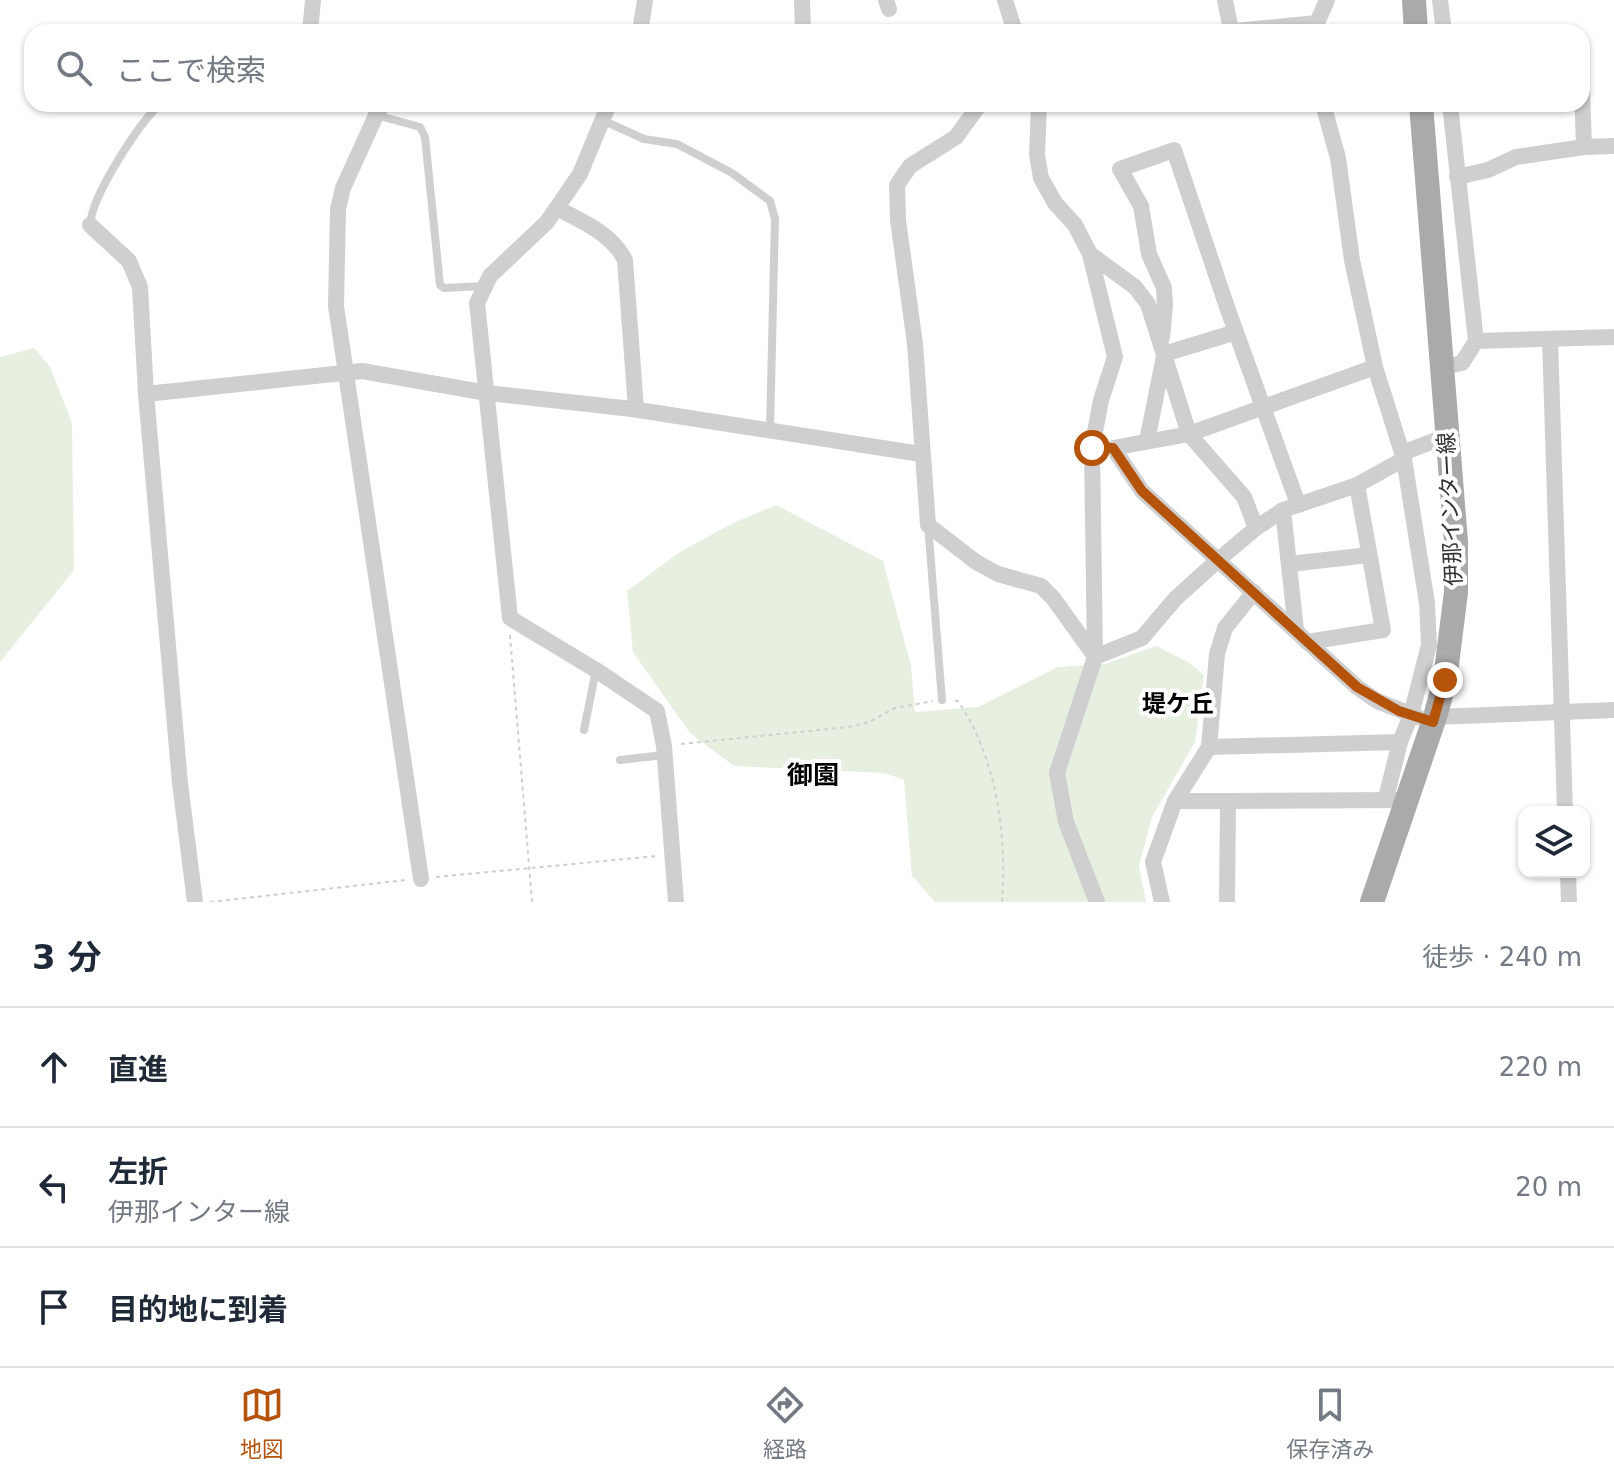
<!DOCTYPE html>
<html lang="ja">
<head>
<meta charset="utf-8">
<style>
  body { margin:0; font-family:"DejaVu Sans","Noto Sans JP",sans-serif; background:#f6f6f7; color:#1f2937 }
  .controls { position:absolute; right:24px; bottom:24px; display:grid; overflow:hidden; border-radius:16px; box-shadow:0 2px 6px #0004 }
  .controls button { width:72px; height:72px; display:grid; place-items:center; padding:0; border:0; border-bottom:2px solid #e0e1e3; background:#fff; color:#1f2937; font:40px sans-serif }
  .stop { position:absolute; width:24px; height:24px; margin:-18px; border:6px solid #b45309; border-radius:50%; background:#fff }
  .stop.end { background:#b45309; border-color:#fff; box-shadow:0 2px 8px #0008 }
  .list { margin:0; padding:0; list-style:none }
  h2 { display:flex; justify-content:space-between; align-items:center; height:104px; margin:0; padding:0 32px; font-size:34px }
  h2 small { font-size:26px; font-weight:400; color:#747a83 }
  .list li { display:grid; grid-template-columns:52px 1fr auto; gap:24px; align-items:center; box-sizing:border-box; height:120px; padding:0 32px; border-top:2px solid #e0e1e3 }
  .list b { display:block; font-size:30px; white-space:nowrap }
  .list p { margin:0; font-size:26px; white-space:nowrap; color:#747a83 }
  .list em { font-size:26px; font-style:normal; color:#747a83 }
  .icon { flex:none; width:44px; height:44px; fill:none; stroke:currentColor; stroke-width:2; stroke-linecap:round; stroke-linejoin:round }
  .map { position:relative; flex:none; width:1614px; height:902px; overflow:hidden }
  .search { position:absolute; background:#fff; box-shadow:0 2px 6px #0004; left:24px; right:24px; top:24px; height:88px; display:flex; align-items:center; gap:20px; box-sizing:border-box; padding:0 28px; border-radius:24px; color:#747a83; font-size:30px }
  .sheet { height:464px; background:#fff }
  nav { display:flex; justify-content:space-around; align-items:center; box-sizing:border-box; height:112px; border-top:2px solid #e0e1e3; background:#fff; font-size:22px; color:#747a83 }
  nav a { display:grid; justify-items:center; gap:4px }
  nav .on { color:#b45309 }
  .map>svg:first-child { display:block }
  .green { fill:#e7efe0 }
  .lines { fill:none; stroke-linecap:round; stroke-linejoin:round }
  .path { stroke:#cfcfcf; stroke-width:2; stroke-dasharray:4 4; stroke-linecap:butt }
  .service { stroke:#cfcfcf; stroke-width:8 }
  .minor { stroke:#cfcfcf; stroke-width:16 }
  .primary { stroke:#aaa; stroke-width:24 }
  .route { stroke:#b45309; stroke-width:10 }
  .labels { text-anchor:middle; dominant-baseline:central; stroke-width:8; stroke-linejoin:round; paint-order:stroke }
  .street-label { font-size:22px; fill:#323232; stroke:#fff }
  .neighbourhood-label { font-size:24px; font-weight:bold; fill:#000; stroke:#fff }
  .quarter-label { font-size:26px; font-weight:bold; fill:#000; stroke:#fff }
</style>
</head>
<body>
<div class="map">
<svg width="1614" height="902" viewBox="0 0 1614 902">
  <rect width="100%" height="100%" fill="#fff"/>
  <g class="green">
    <path d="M34,348L50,367L72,423L74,570L0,662V357Z"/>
    <path d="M776,505L883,561L911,666L915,712L978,707L1058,667L1105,664L1156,646L1188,662L1204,675L1195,742L1152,817L1139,866L1146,902H935L912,876L904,780L885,773L734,766L690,733L633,652L627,591L680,552L731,524Z"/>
  </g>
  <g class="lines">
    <g class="path">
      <path d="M510,635L532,902"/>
      <path d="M955,701H958C997,759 1007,834 1002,902"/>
      <path d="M681,744L848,727L869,722L895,708L933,701"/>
      <path d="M436,877L657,856"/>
      <path d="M210,902L406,880"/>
    </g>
    <g class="service">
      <path d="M376,115L420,127L425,137L440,285L444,288L484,286"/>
      <path d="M602,120L644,139L677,144L732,173L770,201L775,219L770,429"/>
      <path d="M90,225C92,195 138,125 160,104"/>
      <path d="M928,525L942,700"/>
      <path d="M584,730L596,670"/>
      <path d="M620,760L664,755"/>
    </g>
    <g class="minor">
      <path d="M802,0L803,32"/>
      <path d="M886,0L889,9"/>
      <path d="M1005,0L1015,32"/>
      <path d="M1225,0L1231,30"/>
      <path d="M1440,0L1444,32"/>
      <path d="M310,32L313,0"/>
      <path d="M640,32L645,0"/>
      <path d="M1225,32L1317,23L1327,0"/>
      <path d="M1582,90L1584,147"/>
      <path d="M384,104L378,111L343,188L338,209L336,306L421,879"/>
      <path d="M609,104L580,174L547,222L490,276L477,303L510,618L596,670L657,711L664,746L676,902"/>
      <path d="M980,104L956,137L910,166L897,185L898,220L915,344L928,525L976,562L998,574L1041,586L1053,598L1094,655"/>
      <path d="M1039,104L1037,155L1041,178L1055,203L1075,225L1090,254L1115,357L1101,400L1092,448L1095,657L1057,773L1066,822L1097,902"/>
      <path d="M1323,104L1338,158L1352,260L1375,367"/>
      <path d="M1450,104L1476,341"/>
      <path d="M1457,177L1488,170L1516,157L1584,147L1614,146"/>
      <path d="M557,208C583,222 611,233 625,260L636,409"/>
      <path d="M90,225L129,261L140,287L146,394L180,783L195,902"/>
      <path d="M1090,254L1135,287L1148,304L1189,434L1113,448L1142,491L1357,687L1377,701L1418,717"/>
      <path d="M1162,338L1165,305L1164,288L1149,254L1141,206L1120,169L1174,150L1228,310L1298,504"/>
      <path d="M1550,339L1565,812"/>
      <path d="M1164,354L1236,332"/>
      <path d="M1440,368L1462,363L1476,341L1614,337"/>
      <path d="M146,394L362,371L487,393L632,409L921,454"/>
      <path d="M1147,441L1164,356"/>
      <path d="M1402,453L1447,436"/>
      <path d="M1283,510L1296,630"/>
      <path d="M1290,564L1369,555"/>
      <path d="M1307,642L1383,630L1357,485"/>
      <path d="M1095,657L1142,638L1175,599L1217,561L1256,528L1283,510L1357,485L1404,459"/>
      <path d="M1435,717L1614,710"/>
      <path d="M1209,747L1400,742L1411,715L1429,645L1427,603L1404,459L1375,367L1189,434L1244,497L1256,528"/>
      <path d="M1386,798L1400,742"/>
      <path d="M1175,801H1228L1227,902"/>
      <path d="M1228,801L1405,800"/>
      <path d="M1568,872L1569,902"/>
      <path d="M1162,902L1153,862L1175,801L1209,747L1217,654L1225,628L1254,592"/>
    </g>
    <g class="primary">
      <path d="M1414,0L1416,32"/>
      <path d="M1372,902L1435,717L1445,680L1456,592V542L1421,104"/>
    </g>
  </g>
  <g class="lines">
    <path class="route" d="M1092,448H1113L1142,491L1357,687L1399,711L1433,722L1445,680"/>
  </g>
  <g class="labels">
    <g class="street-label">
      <text transform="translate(1450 509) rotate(-93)">伊那インター線</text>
    </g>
    <g class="neighbourhood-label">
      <text x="1178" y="704">堤ケ丘</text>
    </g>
    <g class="quarter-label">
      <text x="813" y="775">御園</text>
    </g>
  </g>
</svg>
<div class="controls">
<button><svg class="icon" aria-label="layers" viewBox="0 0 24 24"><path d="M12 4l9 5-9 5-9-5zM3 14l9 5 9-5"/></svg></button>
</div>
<div class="stop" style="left:1092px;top:448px"></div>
<div class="stop end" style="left:1445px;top:680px"></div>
<div class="search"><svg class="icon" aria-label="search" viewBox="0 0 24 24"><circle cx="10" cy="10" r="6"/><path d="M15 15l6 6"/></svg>ここで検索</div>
</div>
<section class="sheet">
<h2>3 分<small>徒歩 · 240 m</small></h2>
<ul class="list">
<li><svg class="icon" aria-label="ahead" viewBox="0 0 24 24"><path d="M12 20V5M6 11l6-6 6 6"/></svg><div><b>直進</b></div><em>220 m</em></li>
<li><svg class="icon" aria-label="left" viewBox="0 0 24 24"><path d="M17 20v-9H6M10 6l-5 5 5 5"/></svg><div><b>左折</b><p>伊那インター線</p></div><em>20 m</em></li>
<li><svg class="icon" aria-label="arrive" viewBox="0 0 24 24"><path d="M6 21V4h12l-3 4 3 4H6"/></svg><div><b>目的地に到着</b></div></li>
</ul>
</section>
<nav>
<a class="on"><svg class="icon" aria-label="map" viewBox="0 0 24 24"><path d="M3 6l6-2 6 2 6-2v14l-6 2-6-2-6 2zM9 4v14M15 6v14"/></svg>地図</a>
<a><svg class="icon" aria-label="directions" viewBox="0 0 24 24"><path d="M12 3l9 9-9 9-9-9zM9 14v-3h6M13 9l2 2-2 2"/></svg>経路</a>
<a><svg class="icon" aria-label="saved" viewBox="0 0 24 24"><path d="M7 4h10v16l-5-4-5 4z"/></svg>保存済み</a>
</nav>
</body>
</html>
